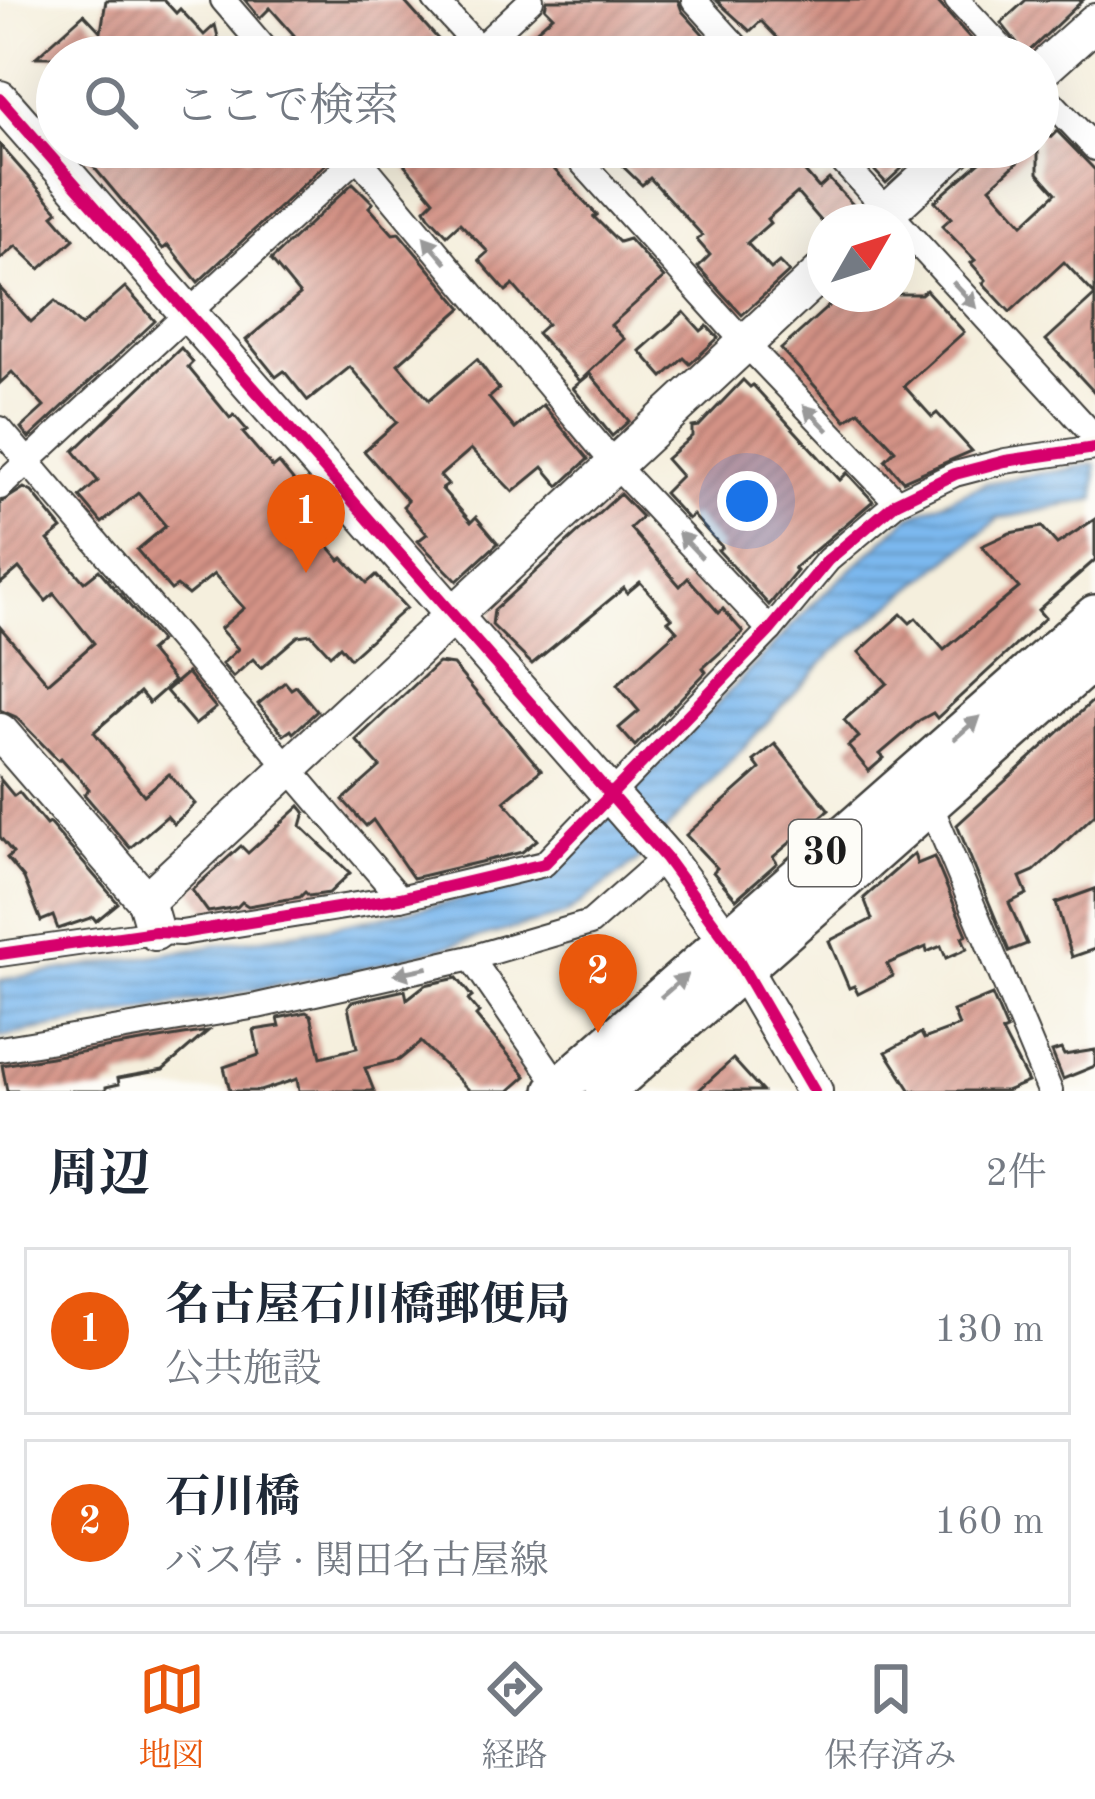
<!DOCTYPE html>
<html lang="ja">
<head>
<meta charset="utf-8">
<style>
  body { margin:0; font-family:"Old Standard TT","Noto Serif JP",serif; background:#f2f2f3; color:#1f2937 }
  .compass { position:absolute; left:807px; top:204px; width:108px; height:108px; border-radius:50%; background:#fff; box-shadow:0 12px 48px #0002; rotate:51deg }
  .you { position:absolute; left:747px; top:501px; width:42px; height:42px; margin:-30px; border:9px solid #fff; border-radius:50%; background:#1a73e8; box-shadow:0 0 0 18px #1a73e833 }
  .badge { display:grid; place-items:center; width:78px; height:78px; border-radius:50%; background:#ea580c; color:#fff; font-size:39px; font-weight:700 }
  .pin { position:absolute; translate:-50% -99px; filter:drop-shadow(0 3px 6px #0008) }
  .pin::after { content:''; position:absolute; top:63px; width:42px; height:36px; background:inherit; clip-path:polygon(0 0,100% 0,50% 100%) }
  .list { margin:0; padding:0; list-style:none }
  h2 { display:flex; justify-content:space-between; align-items:center; height:156px; margin:0; padding:0 48px; font-size:51px }
  h2 small { font-size:39px; font-weight:400; color:#747a83 }
  .list li { display:grid; grid-template-columns:78px 1fr auto; gap:36px; align-items:center; box-sizing:border-box; height:168px; margin:0 24px 24px; padding:0 24px; border:3px solid #e0e1e3; border-radius:0px }
  .list b { display:block; font-size:45px; white-space:nowrap }
  .list p { margin:0; font-size:39px; white-space:nowrap; color:#747a83 }
  .list em { font-size:39px; font-style:normal; color:#747a83 }
  .icon { flex:none; width:66px; height:66px; fill:none; stroke:currentColor; stroke-width:2; stroke-linecap:round; stroke-linejoin:round }
  .map { position:relative; flex:none; width:1095px; height:1091px; overflow:hidden }
  .search { position:absolute; background:#fff; box-shadow:0 12px 48px #0002; left:36px; right:36px; top:36px; height:132px; display:flex; align-items:center; gap:30px; box-sizing:border-box; padding:0 42px; border-radius:66px; color:#747a83; font-size:45px }
  .sheet { height:540px; background:#fff }
  nav { display:flex; justify-content:space-around; align-items:center; box-sizing:border-box; height:168px; border-top:3px solid #e0e1e3; background:#fff; font-size:33px; color:#747a83 }
  nav a { display:grid; justify-items:center; gap:6px }
  nav .on { color:#ea580c }
  .map>svg:first-child { display:block }
  .water { fill:url(#water-rules); stroke:#4c6a85; stroke-width:3 }
  .building { fill:url(#building-hatch) }
  .lines { fill:none; stroke-linecap:round; stroke-linejoin:round }
  .street-casing { stroke:#3d3c39; stroke-width:28 }
  .secondary-casing { stroke:#3d3c39; stroke-width:40 }
  .primary-casing { stroke:#3d3c39; stroke-width:44 }
  .street { stroke:#fff; stroke-width:24 }
  .secondary { stroke:#fff; stroke-width:36 }
  .primary { stroke:#fff; stroke-width:39 }
  .cycleway-casing { stroke:#fdfcf7; stroke-width:20 }
  .cycleway { stroke:#d6006c; stroke-width:12 }
  .oneway { fill:#999 }
  .labels { text-anchor:middle; dominant-baseline:central; stroke-width:12; stroke-linejoin:round; paint-order:stroke }
  .shield { fill:#fdfcf7; stroke:#605f5e; stroke-width:3 }
  .shield-label { font-size:39px; font-weight:bold; fill:#1c1c1c }
</style>
</head>
<body>
<div class="map">
<svg width="1095" height="1091" viewBox="0 0 1095 1091">
  <defs>
    <pattern id="water-rules" width="6" height="5" patternUnits="userSpaceOnUse" patternTransform="scale(3)"><rect width="6" height="5" fill="#7bb8ee"/><path d="M0 2.5h6" fill="none" stroke="#6495c0"/></pattern>
    <pattern id="building-hatch" width="6" height="6" patternUnits="userSpaceOnUse" patternTransform="scale(3)"><rect width="6" height="6" fill="#d49386"/><path d="M-1 1l2-2M0 6l6-6M5 7l2-2" fill="none" stroke="#ab776d"/></pattern>
  </defs>
  <rect width="100%" height="100%" fill="#fdfcf7"/>
  <filter id="ink" filterUnits="userSpaceOnUse"><feTurbulence type="fractalNoise" baseFrequency=".00833" numOctaves="2"/><feDisplacementMap in="SourceGraphic" scale="24" xChannelSelector="R" yChannelSelector="G"/><feConvolveMatrix kernelMatrix="1 2 1 2 8 2 1 2 1" color-interpolation-filters="sRGB"/></filter>
  <filter id="wash" filterUnits="userSpaceOnUse"><feTurbulence type="fractalNoise" baseFrequency=".004" numOctaves="4" result="noise"/><feDisplacementMap in="SourceGraphic" scale="48" xChannelSelector="R" yChannelSelector="G"/><feGaussianBlur stdDeviation="2.7" result="paint"/><feColorMatrix in="noise" values="0 0 0 0 0 0 0 0 0 0 0 0 0 0 0 0 0 1.4 0 .05"/><feComposite in="paint" operator="in"/></filter>
  <g filter="url(#wash)">
    <rect width="100%" height="100%" fill="#f5efdd"/>
    <path class="water" d="M1095,464V499L998,519L833,652L636,862L565,915L344,973L0,1037V980L327,928L521,887L569,854L609,817L817,600L909,517L986,483Z"/>
    <g id="blocks">
      <g class="building">
        <path d="M106,0H164L176,13L180,9L204,35L215,25L223,57H36L84,14L101,32Z"/>
        <path d="M245,0H403L454,57H303L288,40L294,35L270,8L260,18Z"/>
        <path d="M547,0H678L682,11L712,44L697,57H541L525,40L553,16L545,8Z"/>
        <path d="M716,0H936L971,39L964,46L974,57H796L761,21L750,31Z"/>
        <path d="M1026,0H1083L1026,54L1001,23Z"/>
        <path d="M1038,123L1051,137L1057,131L1095,170V393L1046,340L1095,295L1064,262L1010,312L983,283L986,280L971,263L975,260L942,226L951,218L935,201L997,147H1035L990,187L1023,224L1056,193L1038,173Z"/>
        <path d="M0,145L58,211L53,215L74,239L40,269L16,246L0,259Z"/>
        <path d="M77,147H238L248,158L260,147H322L332,158L198,282L168,245L163,249L149,233Z"/>
        <path d="M390,147H463L472,158L485,147H542L556,162L551,166L597,215L594,217L619,242L629,239L664,278L611,325L624,339L580,381L537,333L547,324L513,285L506,291L479,260L488,252L460,223L447,235L429,216L425,209L434,200Z"/>
        <path d="M603,147H805L793,158L819,188L829,179L856,208L841,222H822L797,193L767,219L770,223L747,243L771,269L779,262L789,272L742,315L698,267L710,255L697,240L702,235L650,178L642,185Z"/>
        <path d="M853,147H925L886,183Z"/>
        <path d="M353,183L373,203L369,207L393,234L399,233L462,308L398,364L429,400L477,359L499,389L489,398L515,429L543,405L588,459L559,486L543,467L513,492L471,449L440,476L448,485L442,489L471,522L476,517L498,543L457,581L418,541L427,534L403,506L408,501L364,451L397,422L350,367L308,401L284,371L276,377L246,340L300,295L271,260Z"/>
        <path d="M125,287L155,321L29,438L21,428L44,407L12,372L0,383V288L31,322L55,301L81,326Z"/>
        <path d="M926,290L964,332L904,386L932,417L937,413L972,451L903,481L885,460L895,450L859,411L846,420L781,349L842,294H921Z"/>
        <path d="M684,312L701,331L707,326L718,338L690,364L684,358L663,377L640,351Z"/>
        <path d="M181,348L193,362L188,367L230,418L234,415L247,430L243,433L273,468L279,463L306,496L314,510L305,519L340,560L343,558L367,583L376,575L406,608L350,658L340,646L330,655L311,634L298,636L261,668L253,659L233,677L222,664L238,649L220,629L244,608L214,574L188,595L177,586L171,590L137,550L166,526L138,493L102,523L80,497L98,481L74,451Z"/>
        <path d="M590,374L629,421L612,436L573,388Z"/>
        <path d="M743,380L750,387L753,385L840,480L847,473L873,501L794,568L797,571L769,605L718,550L722,547L693,515L688,519L664,493L681,476L666,459L692,436V427L699,426Z"/>
        <path d="M24,488L32,492L62,529L48,540L84,582L99,570L160,641L149,651L174,681L149,703L140,692L94,732L144,795L169,774L195,804L174,824L167,816L130,848L84,794L89,789L61,758L58,760L16,717L0,710V627L48,683L94,643L54,594L46,601L19,568L0,584V503Z"/>
        <path d="M620,494L642,517L630,528L680,586L688,578L719,613L723,609L743,632L703,668L706,672L635,746L619,728L639,711L617,685L677,631L668,621L672,618L640,582L627,593L624,588L532,664L492,625L494,610Z"/>
        <path d="M1095,519V560L1038,610L1045,618L937,718L933,713L920,720L880,754L884,758L869,771L848,746L859,737L844,720L887,683L859,652L901,614L910,623L916,618L944,650L1019,588L982,546L1010,533L1042,527L1057,544Z"/>
        <path d="M438,663L453,665L541,770L504,801L537,840L522,852L413,878L373,820L366,826L343,800L380,767L356,740Z"/>
        <path d="M187,673L216,708L195,725L166,691Z"/>
        <path d="M285,682L291,689L296,686L317,711L293,733L291,730L284,735L258,704Z"/>
        <path d="M1095,699V814L1034,871L1020,877L1027,894L1009,903L1027,944L1009,951L957,825Z"/>
        <path d="M775,744L829,810L773,857L777,863L736,899L713,872L717,868L686,835L760,769L754,761Z"/>
        <path d="M0,779L14,796L19,792L46,825L49,823L118,903L96,921L93,917L58,929L53,916L41,921L24,878L7,858L13,853L0,837Z"/>
        <path d="M300,806L305,812L301,826L350,873L329,893L309,896L305,892L300,897L248,906L242,902L237,907L208,912L192,890L241,846L248,853Z"/>
        <path d="M914,854L917,864L934,857L967,935L962,937L967,949L946,958L941,946L927,952L926,947L887,964L893,976L858,994L854,986L849,988L829,941L872,919L864,898Z"/>
        <path d="M1095,889V949L1072,957L1056,903Z"/>
        <path d="M457,978L472,997L468,1000L479,1013L476,1016L526,1076L509,1091H470L421,1042L399,1060L365,1068L374,1091H299L297,1079L260,1091H230L224,1067L259,1055L254,1030L280,1026L278,1018L306,1012L311,1015L321,1057L357,1048L348,1007L351,1002L405,990L407,999L425,985Z"/>
        <path d="M992,995L1007,1030L1002,1032L1028,1082L1006,1091H911L886,1052L921,1033L924,1039L959,1026L953,1011Z"/>
        <path d="M208,1031L163,1070L118,1078L119,1084L106,1087V1091H7L2,1065Z"/>
        <path d="M1061,1049L1064,1055L1095,1050V1066L1063,1079L1052,1052Z"/>
        <path d="M733,1059L762,1091H698Z"/>
      </g>
    </g>
  </g>
  <g filter="url(#ink)">
    <use href="#blocks" fill-opacity="0" stroke="#3d3c39" stroke-width="3"/>
    <g class="lines">
      <defs>
        <g id="street">
          <path d="M223,0L272,57"/>
          <path d="M435,0L487,57"/>
          <path d="M694,0L746,57"/>
          <path d="M957,0L1010,57"/>
          <path d="M470,57L531,0"/>
          <path d="M1038,88L1095,148"/>
          <path d="M349,147L616,466L770,630"/>
          <path d="M568,147L744,342L897,502"/>
          <path d="M829,147L1095,437"/>
          <path d="M0,429L400,898"/>
          <path d="M0,487L368,147"/>
          <path d="M930,804L1050,1091"/>
          <path d="M0,954L155,932L181,933L400,898L544,864L770,630L828,560L897,502L955,474L1005,461L1095,448"/>
          <path d="M471,958L560,1087"/>
          <path d="M0,1049L257,1006L471,958L590,923L665,857"/>
        </g>
        <g id="secondary">
          <path d="M1038,73L1095,22"/>
          <path d="M0,99L665,857L726,940L814,1091"/>
          <path d="M877,222L958,147"/>
          <path d="M0,732L146,901L155,932"/>
          <path d="M146,901L825,269"/>
        </g>
        <g id="primary">
          <path d="M555,1091L1095,615"/>
          <path d="M605,1091L1095,658"/>
        </g>
      </defs>
      <use href="#street" class="street-casing"/>
      <use href="#secondary" class="secondary-casing"/>
      <use href="#primary" class="primary-casing"/>
      <use href="#street" class="street"/>
      <use href="#secondary" class="secondary"/>
      <use href="#primary" class="primary"/>
      <defs>
        <g id="cycleway">
          <path d="M0,99L665,857L726,940L814,1091"/>
          <path d="M0,954L155,932L181,933L400,898L544,864L770,630L828,560L897,502L955,474L1005,461L1095,448"/>
        </g>
      </defs>
      <use href="#cycleway" class="cycleway-casing"/>
      <use href="#cycleway" class="cycleway"/>
    </g>
    <defs><path id="oneway-solid" d="M-6-.8H1V-3.2L6.5 0L1 3.2V.8H-6Z" transform="scale(3)"/></defs>
    <g class="oneway">
      <use href="#oneway-solid" transform="translate(435 250) rotate(-130)"/>
      <use href="#oneway-solid" transform="translate(965 295) rotate(47)"/>
      <use href="#oneway-solid" transform="translate(816 418) rotate(-134)"/>
      <use href="#oneway-solid" transform="translate(690 545) rotate(-133)"/>
      <use href="#oneway-solid" transform="translate(967 728) rotate(-41)"/>
      <use href="#oneway-solid" transform="translate(411 971) rotate(168)"/>
      <use href="#oneway-solid" transform="translate(674 986) rotate(-41)"/>
    </g>
  </g>
  <g class="labels">
    <rect class="shield" x="789" y="820" width="72" height="66" rx="9"/>
    <g class="shield-label">
      <text x="825" y="853">30</text>
    </g>
  </g>
</svg>
<svg class="compass" viewBox="-18 -18 36 36"><path d="M0-13l5 13h-10z" fill="#e53935"/><path d="M0 13l5-13h-10z" fill="#747a83"/></svg>
<div class="you"></div>
<div class="pin badge" style="left:306px;top:573px">1</div>
<div class="pin badge" style="left:598px;top:1033px">2</div>
<div class="search"><svg class="icon" aria-label="search" viewBox="0 0 24 24"><circle cx="10" cy="10" r="6"/><path d="M15 15l6 6"/></svg>ここで検索</div>
</div>
<section class="sheet">
<h2>周辺<small>2件</small></h2>
<ul class="list">
<li><span class="badge">1</span><div><b>名古屋石川橋郵便局</b><p>公共施設</p></div><em>130 m</em></li>
<li><span class="badge">2</span><div><b>石川橋</b><p>バス停 · 関田名古屋線</p></div><em>160 m</em></li>
</ul>
</section>
<nav>
<a class="on"><svg class="icon" aria-label="map" viewBox="0 0 24 24"><path d="M3 6l6-2 6 2 6-2v14l-6 2-6-2-6 2zM9 4v14M15 6v14"/></svg>地図</a>
<a><svg class="icon" aria-label="directions" viewBox="0 0 24 24"><path d="M12 3l9 9-9 9-9-9zM9 14v-3h6M13 9l2 2-2 2"/></svg>経路</a>
<a><svg class="icon" aria-label="saved" viewBox="0 0 24 24"><path d="M7 4h10v16l-5-4-5 4z"/></svg>保存済み</a>
</nav>
</body>
</html>
